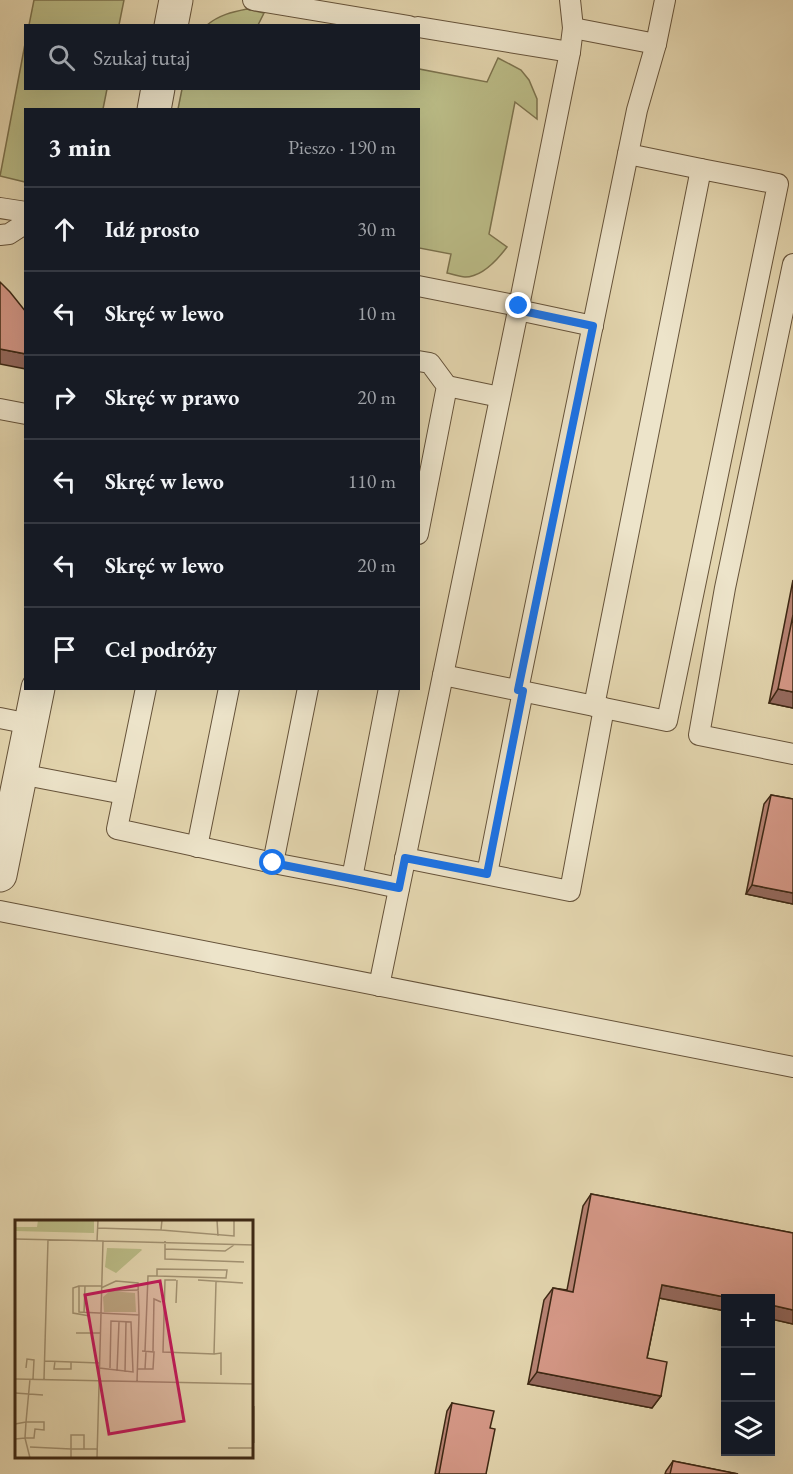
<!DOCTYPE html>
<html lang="pl">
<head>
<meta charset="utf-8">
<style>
  body { margin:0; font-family:"EB Garamond",serif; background:#20242c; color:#f1f3f6 }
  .controls { position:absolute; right:18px; bottom:18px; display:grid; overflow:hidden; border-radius:0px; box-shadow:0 6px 24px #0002 }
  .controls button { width:54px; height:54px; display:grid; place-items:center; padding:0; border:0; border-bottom:2px solid #363941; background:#171b24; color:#f1f3f6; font:30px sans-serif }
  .stop { position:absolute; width:18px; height:18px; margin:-14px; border:4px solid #1a73e8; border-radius:50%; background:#fff }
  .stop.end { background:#1a73e8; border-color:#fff; box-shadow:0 2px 6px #0008 }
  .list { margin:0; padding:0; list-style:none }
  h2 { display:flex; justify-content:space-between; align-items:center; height:78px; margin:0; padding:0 24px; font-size:26px }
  h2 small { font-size:20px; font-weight:400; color:#9ea1a6 }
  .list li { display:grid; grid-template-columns:39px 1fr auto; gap:18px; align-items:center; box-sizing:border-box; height:84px; padding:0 24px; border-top:2px solid #363941 }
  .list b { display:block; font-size:22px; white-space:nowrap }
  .list em { font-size:20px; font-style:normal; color:#9ea1a6 }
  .icon { flex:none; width:33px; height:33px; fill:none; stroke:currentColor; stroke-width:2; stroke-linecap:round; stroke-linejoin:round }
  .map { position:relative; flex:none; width:793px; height:1474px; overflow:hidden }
  .search { position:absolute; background:#171b24; box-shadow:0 6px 24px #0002; left:24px; top:24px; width:396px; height:66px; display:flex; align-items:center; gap:15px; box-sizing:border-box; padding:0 21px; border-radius:0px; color:#9ea1a6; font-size:22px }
  .panel { position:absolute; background:#171b24; box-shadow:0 6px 24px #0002; left:24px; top:108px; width:396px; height:582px; border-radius:0px }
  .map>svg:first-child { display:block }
  .green { fill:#babb86; stroke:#7c724d; stroke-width:1.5 }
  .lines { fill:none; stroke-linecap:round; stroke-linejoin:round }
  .service-casing { stroke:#66533a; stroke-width:22 }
  .minor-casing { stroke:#66533a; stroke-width:35 }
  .service { stroke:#ede4ca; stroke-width:20 }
  .minor { stroke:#ede4ca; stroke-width:33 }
  .wall { fill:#b78374; stroke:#3d2814; stroke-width:1.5 }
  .shaded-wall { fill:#956a5e; stroke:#3d2814; stroke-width:1.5 }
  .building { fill:#d59887; stroke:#3d2814; stroke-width:1.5 }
  .route { stroke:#1a73e8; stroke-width:8 }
  .inset-road { fill:none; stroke:#a19070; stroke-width:1.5 }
  .view { fill:#c2185b; fill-opacity:0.15; stroke:#c2185b; stroke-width:3 }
  .inset-edge { fill:none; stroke:#3d2814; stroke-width:3 }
</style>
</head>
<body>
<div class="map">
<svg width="793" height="1474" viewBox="0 0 793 1474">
  <rect width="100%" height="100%" fill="#e3d5ae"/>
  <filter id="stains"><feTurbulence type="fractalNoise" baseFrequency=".00333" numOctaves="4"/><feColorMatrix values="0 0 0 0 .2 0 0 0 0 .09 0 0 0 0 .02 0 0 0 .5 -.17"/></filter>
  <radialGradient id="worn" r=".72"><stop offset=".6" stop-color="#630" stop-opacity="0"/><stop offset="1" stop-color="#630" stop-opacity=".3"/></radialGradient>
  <g class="green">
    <path d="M34,0H124L119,25H29Z"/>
    <path d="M247,9L264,13L258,25H207C219,15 232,12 247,9Z"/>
    <path d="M25,44L26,88L107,89L103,109L26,110L25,182L0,176Z"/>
    <path d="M498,58L521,70L529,80L537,99V119L515,102L489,234L507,247C498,259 483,277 465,277C460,277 452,274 447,273L451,254L419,248L418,110L178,109L182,89L418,88L419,69L487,82Z"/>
  </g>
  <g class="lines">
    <defs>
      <g id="service">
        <path d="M253,0L409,26"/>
        <path d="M418,27L570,52"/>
        <path d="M573,28L656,44"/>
        <path d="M628,154L701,169"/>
        <path d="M0,208L26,212"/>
        <path d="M0,235L9,234L26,223"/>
        <path d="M793,264L725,588L699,735L793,754"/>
        <path d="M418,286L519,306L570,52L573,28L570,0"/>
        <path d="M518,310L593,326"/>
        <path d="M418,361L430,363L447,386L418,534"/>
        <path d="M447,386L500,397"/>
        <path d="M0,409L26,414"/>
        <path d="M146,688L117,829L273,863L352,878L389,688"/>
        <path d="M518,690L637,110L656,44L665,0"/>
        <path d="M594,706L701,169L778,184L667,721L604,708"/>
        <path d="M0,718L30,724"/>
        <path d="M20,774L124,794"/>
        <path d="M197,847L229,688"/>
        <path d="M405,858L570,891L604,708L443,675"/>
        <path d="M273,863L308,688"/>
        <path d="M487,874L523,691"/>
        <path d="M352,878L399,888"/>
        <path d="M0,911L793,1067"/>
        <path d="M379,986L519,306"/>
      </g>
      <g id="minor">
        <path d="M171,26L176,0"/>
        <path d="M154,110L158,88"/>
        <path d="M0,875L38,688"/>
      </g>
    </defs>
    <use href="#service" class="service-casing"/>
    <use href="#minor" class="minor-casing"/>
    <use href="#service" class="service"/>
    <use href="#minor" class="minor"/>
  </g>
  <g class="wall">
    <path d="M793,580V708L769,703Z"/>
    <path d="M771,795L793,799V904L746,894L764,804Z"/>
    <path d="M591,1194L793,1233V1324L771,1319V1299H726V1311L659,1298L647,1358L661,1396L652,1408L528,1384L544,1300L553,1288L567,1290L583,1206Z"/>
    <path d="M452,1403L490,1428L486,1474H435L447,1411Z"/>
    <path d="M673,1461L738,1474H665L666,1471Z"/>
  </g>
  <g class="shaded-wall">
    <path d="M0,349L26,354V369L0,364Z"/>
    <path d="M778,689L793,692V708L769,703Z"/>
    <path d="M752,885L793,893V904L746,894Z"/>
    <path d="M662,1285L735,1299H726V1311L654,1297Z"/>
    <path d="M771,1305L793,1310V1324L771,1319Z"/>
    <path d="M537,1372L661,1396L652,1408L528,1384Z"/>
  </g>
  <g class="building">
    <path d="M0,282L10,292L26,312V354L0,349Z"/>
    <path d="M793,615V692L778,689Z"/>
    <path d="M771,795L793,799V893L752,885Z"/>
    <path d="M591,1194L793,1233V1310L771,1305V1299H735L662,1285L647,1358L667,1362L661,1396L537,1372L553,1288L573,1292Z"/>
    <path d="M452,1403L494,1411L490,1428L495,1429L486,1474H439Z"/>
    <path d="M673,1461L738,1474H670Z"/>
  </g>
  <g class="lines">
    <path class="route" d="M273,863L399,888L405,858L487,874L523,691L518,690L593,326L518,310L519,306"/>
  </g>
  <g transform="translate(15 1220)">
    <rect width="238" height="238" fill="#e3d5ae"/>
    <path d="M23,0H79V13L0,11V7H22ZM92,28L126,29L127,30L101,53L90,47ZM95,71L120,73L121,92H89L88,77Z" fill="#babb86"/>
    <path class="inset-road" d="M82,8L146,10L147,0M146,10L219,16V0M203,16L202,0H213M0,19L88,21L82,238M82,21L83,0M88,21L239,25M150,21V39L229,42M150,29L210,31L219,25M161,60H150L148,132L199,134L201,62M183,60L228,63M64,66L58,68V93L75,96M86,66H64V92L124,95L123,63L101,61L86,68M88,71L124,70M161,83L162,60M69,93L70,66M61,113H85M130,131L133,56H142L211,58L212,50L142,49V56M138,131L139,79L146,82M199,134L206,133V155M29,141L85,143M40,141L39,149H56V142M11,148L12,139L19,140L18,159M84,148L118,152L116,102L96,101L95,148M122,149H138L139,132L127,131M130,149L131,131M102,151L104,102M110,152L111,102M0,159L239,164M29,159L33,20M122,162L124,95M0,173L28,175M239,186V223M0,204L11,202H29V210L20,209L19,218H10L11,202L15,159M0,219L10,218L15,238M15,227L56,229V215H69V229M213,228H239M56,238V229H83"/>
    <path class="view" d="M145,61L169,201L94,214L70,75Z"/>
    <rect width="238" height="238" class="inset-edge"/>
  </g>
  <rect width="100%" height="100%" filter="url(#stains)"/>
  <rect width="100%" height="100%" fill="url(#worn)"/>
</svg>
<div class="controls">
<button>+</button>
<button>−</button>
<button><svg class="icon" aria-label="layers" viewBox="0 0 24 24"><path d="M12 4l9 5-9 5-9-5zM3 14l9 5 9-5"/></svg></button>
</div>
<div class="stop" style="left:273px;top:863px"></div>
<div class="stop end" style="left:519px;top:306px"></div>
<div class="search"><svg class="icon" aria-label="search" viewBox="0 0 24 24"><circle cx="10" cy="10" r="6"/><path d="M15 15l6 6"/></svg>Szukaj tutaj</div>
<section class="panel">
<h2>3 min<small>Pieszo · 190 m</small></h2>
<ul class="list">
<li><svg class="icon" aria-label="ahead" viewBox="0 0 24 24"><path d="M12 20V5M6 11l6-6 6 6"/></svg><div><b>Idź prosto</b></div><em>30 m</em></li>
<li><svg class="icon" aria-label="left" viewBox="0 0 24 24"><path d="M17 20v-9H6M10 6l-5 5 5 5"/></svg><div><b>Skręć w lewo</b></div><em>10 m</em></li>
<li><svg class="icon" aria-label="right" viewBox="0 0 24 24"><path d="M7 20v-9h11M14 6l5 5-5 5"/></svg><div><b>Skręć w prawo</b></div><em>20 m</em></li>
<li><svg class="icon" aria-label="left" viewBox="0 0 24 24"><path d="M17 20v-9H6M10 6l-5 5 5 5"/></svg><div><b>Skręć w lewo</b></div><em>110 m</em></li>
<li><svg class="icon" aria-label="left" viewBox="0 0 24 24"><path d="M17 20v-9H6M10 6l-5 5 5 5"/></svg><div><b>Skręć w lewo</b></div><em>20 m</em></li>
<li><svg class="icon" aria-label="arrive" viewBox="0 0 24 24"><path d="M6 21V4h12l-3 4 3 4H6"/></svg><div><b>Cel podróży</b></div></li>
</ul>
</section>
</div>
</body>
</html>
